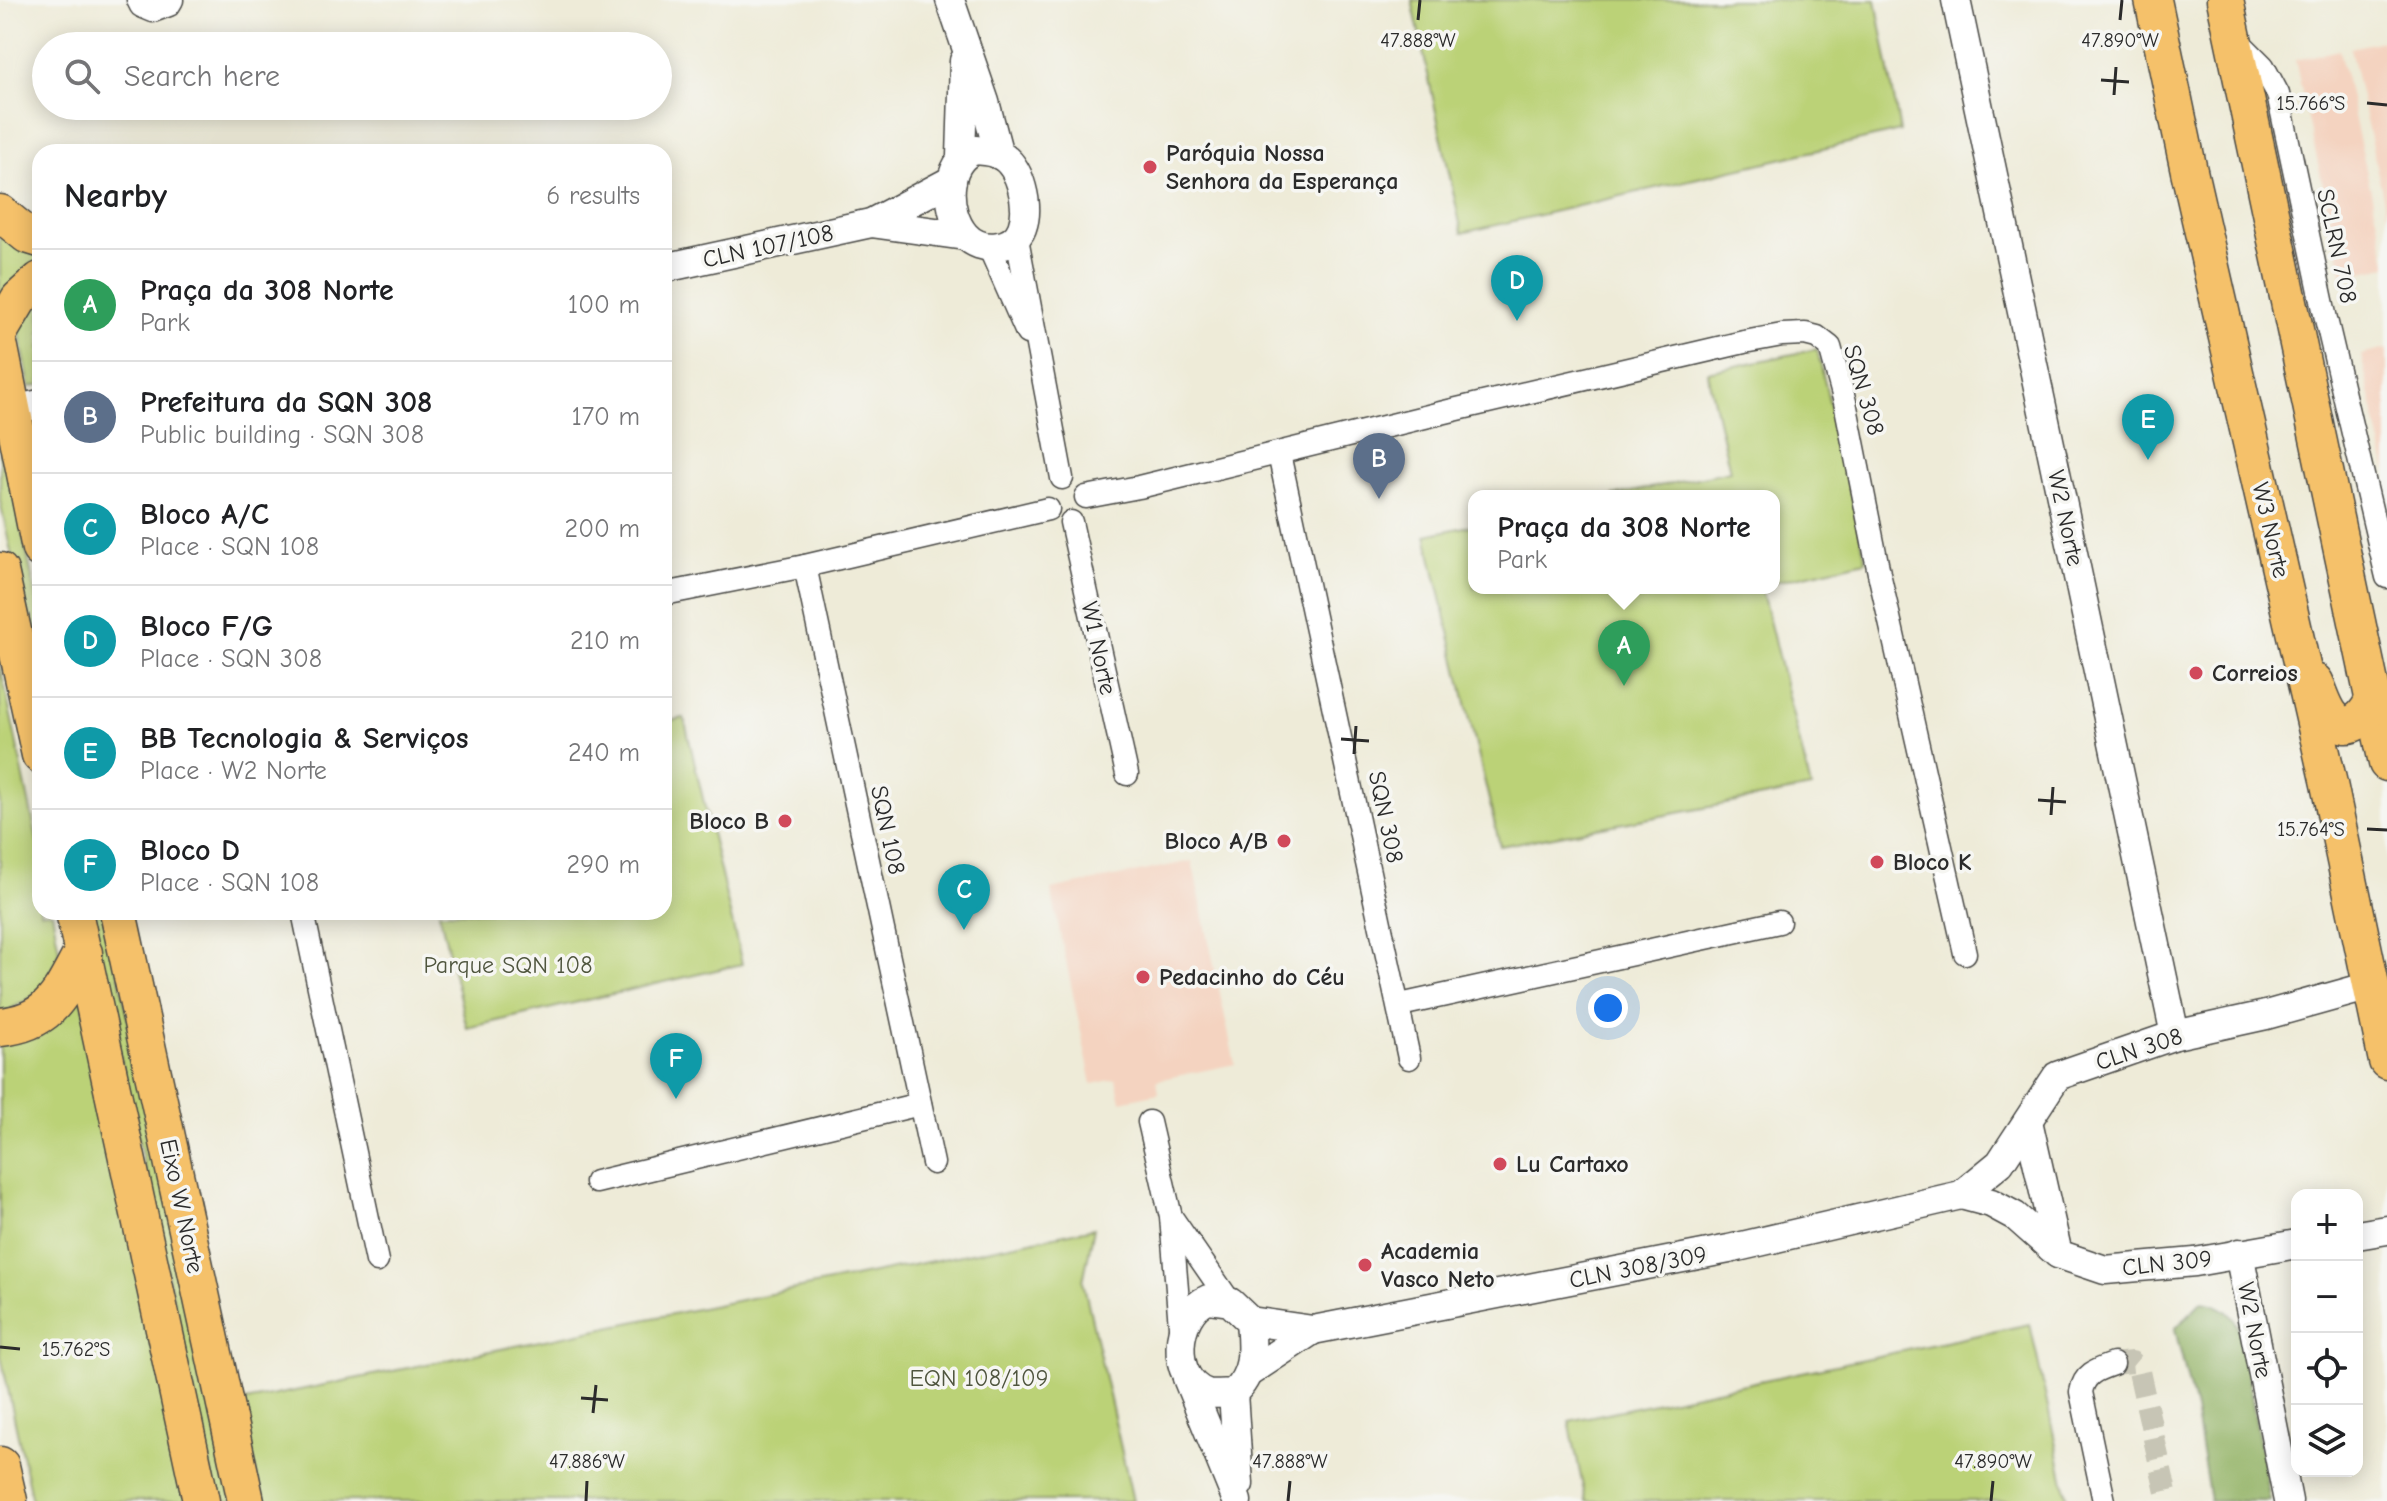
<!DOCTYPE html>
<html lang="en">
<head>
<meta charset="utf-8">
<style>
  body { margin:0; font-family:"Comic Neue",sans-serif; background:#f2f2f2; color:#202124 }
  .controls { position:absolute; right:24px; bottom:24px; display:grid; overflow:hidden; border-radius:16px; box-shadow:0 4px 20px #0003 }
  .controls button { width:72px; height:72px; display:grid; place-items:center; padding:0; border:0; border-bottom:2px solid #e0e0e0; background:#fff; color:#202124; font:40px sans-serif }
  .you { position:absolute; left:1608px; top:1008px; width:28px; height:28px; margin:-20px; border:6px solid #fff; border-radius:50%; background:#1a73e8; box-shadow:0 0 0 12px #1a73e833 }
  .badge { display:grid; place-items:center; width:52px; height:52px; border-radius:50%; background:#ea580c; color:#fff; font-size:26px; font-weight:700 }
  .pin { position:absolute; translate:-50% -66px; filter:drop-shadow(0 2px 4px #0008) }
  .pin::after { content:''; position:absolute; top:42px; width:28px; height:24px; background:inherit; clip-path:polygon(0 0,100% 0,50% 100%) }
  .popup { position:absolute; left:1468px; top:490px; width:312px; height:104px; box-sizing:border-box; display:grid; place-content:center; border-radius:16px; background:#fff; filter:drop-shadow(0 2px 6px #0005); font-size:26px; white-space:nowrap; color:#757577 }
  .popup b { font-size:30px; color:#202124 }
  .popup::after { content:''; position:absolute; left:50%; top:100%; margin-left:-16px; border:16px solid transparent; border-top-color:#fff }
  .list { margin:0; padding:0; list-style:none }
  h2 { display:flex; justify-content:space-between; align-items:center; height:104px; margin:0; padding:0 32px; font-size:34px }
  h2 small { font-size:26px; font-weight:400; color:#757577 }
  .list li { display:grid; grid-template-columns:52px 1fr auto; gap:24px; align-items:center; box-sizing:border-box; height:112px; padding:0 32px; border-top:2px solid #e0e0e0 }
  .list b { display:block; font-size:30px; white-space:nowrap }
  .list p { margin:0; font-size:26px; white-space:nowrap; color:#757577 }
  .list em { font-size:26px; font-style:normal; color:#757577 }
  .icon { flex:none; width:44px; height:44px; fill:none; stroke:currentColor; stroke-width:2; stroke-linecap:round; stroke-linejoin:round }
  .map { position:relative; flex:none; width:2387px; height:1501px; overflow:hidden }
  .search { position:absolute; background:#fff; box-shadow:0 4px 20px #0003; left:32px; top:32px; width:640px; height:88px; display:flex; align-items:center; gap:20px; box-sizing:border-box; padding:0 28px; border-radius:44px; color:#757577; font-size:30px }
  .panel { position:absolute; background:#fff; box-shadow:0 4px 20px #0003; left:32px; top:144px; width:640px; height:776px; border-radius:24px }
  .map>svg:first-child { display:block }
  .built { fill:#f4d3c0 }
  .green { fill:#bbd277; stroke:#737e51; stroke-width:2 }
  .forest { fill:#94b468; stroke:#60704a; stroke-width:2 }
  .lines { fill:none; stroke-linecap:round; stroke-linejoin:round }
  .minor-tunnel { stroke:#c7c5b5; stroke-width:22; stroke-dasharray:22 11; stroke-linecap:butt }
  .minor-casing { stroke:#484845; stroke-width:25 }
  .tertiary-casing { stroke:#484845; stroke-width:31 }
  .primary-casing { stroke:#484845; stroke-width:39 }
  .trunk-casing { stroke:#484845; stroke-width:41 }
  .minor { stroke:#fff; stroke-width:22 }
  .tertiary { stroke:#fff; stroke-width:28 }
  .primary { stroke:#f5c16b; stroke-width:36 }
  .trunk { stroke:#f5c16b; stroke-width:38 }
  .ticks { fill:none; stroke:#2b2b2b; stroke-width:3 }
  .poi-dot { fill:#d1495b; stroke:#f6f6f2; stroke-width:3 }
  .labels { text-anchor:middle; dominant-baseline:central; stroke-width:7; stroke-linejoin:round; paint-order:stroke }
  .poi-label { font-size:24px; font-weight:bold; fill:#2b2b2b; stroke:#f6f6f2; text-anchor:start }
  .street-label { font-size:24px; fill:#2b2b2b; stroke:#f6f6f2 }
  .park-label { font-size:24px; fill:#4f553e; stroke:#f6f6f2 }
  .ticks-label { font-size:20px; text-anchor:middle; fill:#2b2b2b; stroke:#f6f6f2; stroke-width:7; stroke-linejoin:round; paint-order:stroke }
</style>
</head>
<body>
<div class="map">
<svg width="2387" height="1501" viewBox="0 0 2387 1501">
  <rect width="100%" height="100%" fill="#f6f6f2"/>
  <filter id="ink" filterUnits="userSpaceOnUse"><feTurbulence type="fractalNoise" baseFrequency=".0125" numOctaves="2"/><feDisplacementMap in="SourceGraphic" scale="16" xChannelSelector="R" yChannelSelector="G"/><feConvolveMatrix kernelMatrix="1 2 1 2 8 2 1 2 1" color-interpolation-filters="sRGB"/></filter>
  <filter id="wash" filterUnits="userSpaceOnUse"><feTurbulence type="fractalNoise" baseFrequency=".006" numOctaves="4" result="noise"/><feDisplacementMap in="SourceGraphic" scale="32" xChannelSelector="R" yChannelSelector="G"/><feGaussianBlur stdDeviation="1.8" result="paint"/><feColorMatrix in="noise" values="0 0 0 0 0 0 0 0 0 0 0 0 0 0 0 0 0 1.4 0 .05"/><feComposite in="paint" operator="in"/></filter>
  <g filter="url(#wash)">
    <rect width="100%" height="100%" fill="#eeebd8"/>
    <g class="built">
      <path d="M2387,40V215L2350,48Z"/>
      <path d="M2339,50L2387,262V266L2343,275L2295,60Z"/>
      <path d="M2387,349V472L2361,355Z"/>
      <path d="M1192,861L1235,1064L1157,1080L1159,1093L1121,1101L1116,1079L1092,1084L1051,890Z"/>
    </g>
    <g class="green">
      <path d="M1412,0H1876L1900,131L1462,233Z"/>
      <path d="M0,231L40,250V272L0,306Z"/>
      <path d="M40,289V385L30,387L19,330Z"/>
      <path d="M1817,349L1866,561L1774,582V496H1613L1730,471L1707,372Z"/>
      <path d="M0,429L40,614V686L0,501Z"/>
      <path d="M1474,525V588H1761L1811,788L1500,846L1426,535Z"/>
      <path d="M0,664L40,854V912H52L59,950L47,989L0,1015Z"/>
      <path d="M684,718L742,964L467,1028L439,912H664V722Z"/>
      <path d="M89,912H105L233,1501H217Z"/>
      <path d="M78,981L193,1501H32L0,1352V1042Z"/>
      <path d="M1094,1228L1083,1281L1133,1501H262L241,1402Z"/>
      <path d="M2030,1324L2068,1501H1586L1569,1421Z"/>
    </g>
    <path class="forest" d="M2201,1302C2234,1305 2244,1330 2245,1360L2270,1501H2210L2195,1410L2175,1329Z"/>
  </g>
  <g filter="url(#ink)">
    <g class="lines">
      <path class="minor-tunnel" d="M2113,1364L2132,1362L2138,1367L2168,1501"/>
      <defs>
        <g id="minor">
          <path d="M138,0L141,6L153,11L169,5L172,0"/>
          <path d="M2237,40L2263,66L2278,94L2326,319L2387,577"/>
          <path d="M1017,238L1062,478"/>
          <path d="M989,247L1027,333"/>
          <path d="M1279,454L1409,1058"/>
          <path d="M1086,497L1139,487L1449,411L1744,342L1782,335L1805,334L1817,337L1830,347L1845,402L1879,573L1965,953"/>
          <path d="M1071,522L1127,774"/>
          <path d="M805,566L933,1163"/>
          <path d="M664,594L805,566L1048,509"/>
          <path d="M303,912L377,1261"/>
          <path d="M1400,1005L1779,922"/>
          <path d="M1149,1122L1171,1217L1181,1338"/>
          <path d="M596,1182L920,1104"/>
          <path d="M1172,1218L1230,1302"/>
          <path d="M2104,1501L2081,1392C2084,1374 2096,1370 2113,1364"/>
        </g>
        <g id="tertiary">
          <path d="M950,0L985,102L999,155"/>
          <path d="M1956,0L2175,1035"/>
          <path d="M975,150C983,151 993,151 1000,155C1021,166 1030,207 1022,228C1014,250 981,253 965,235C945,212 944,162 975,150Z"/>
          <path d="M961,157L964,61"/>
          <path d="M871,223L965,236"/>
          <path d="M664,268L871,223L952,180"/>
          <path d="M31,406L40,404"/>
          <path d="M2028,1121L2058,1254"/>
          <path d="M1961,1195L1991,1203L2015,1216L2058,1254L2105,1270L2195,1262L2297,1244"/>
          <path d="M2357,1235L2387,1230"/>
          <path d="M2239,1253L2288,1501"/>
          <path d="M1208,1299L1230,1302L1250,1321C1252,1348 1256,1373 1233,1393C1225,1393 1214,1395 1207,1393C1169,1380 1174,1313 1208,1299Z"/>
          <path d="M1250,1321L1313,1330L1729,1249L1961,1195L2000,1163L2057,1076L2175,1035L2266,1015L2370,986"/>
          <path d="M1248,1373L1313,1330"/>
          <path d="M1187,1378L1237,1501"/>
          <path d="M1233,1393L1239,1484"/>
        </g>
        <g id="primary">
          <path d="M2153,0L2189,171L2329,784L2387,1061"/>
          <path d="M2225,0L2387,763"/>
          <path d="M0,213L27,235L40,239"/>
          <path d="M0,331L19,299L40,280"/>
          <path d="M0,348L40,549"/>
          <path d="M0,571L40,755"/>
          <path d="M2315,682C2320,692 2324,708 2332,717C2349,738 2369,713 2374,697"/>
          <path d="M74,912L201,1501"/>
          <path d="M118,912L246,1501"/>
        </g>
        <g id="trunk">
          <path d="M0,1027C51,1022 61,994 83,953"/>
          <path d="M0,1466L8,1501"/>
        </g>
      </defs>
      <use href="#minor" class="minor-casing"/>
      <use href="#tertiary" class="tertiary-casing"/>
      <use href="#primary" class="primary-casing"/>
      <use href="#trunk" class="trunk-casing"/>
      <use href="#minor" class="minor"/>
      <use href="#tertiary" class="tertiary"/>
      <use href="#primary" class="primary"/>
      <use href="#trunk" class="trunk"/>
    </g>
  </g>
  <path class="ticks" d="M1418,20L1420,0M2120,20L2122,0M2101,80L2129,82M2114,95L2116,67M2367,103L2387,105M1341,739L1369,741M1354,754L1356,726M2038,800L2066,802M2051,815L2053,787M2367,829L2387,830M0,1347L20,1349M581,1398L608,1400M593,1413L596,1385M586,1501L587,1481M1288,1501L1290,1481M1991,1501L1993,1481"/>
  <g class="poi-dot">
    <circle cx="1150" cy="167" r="8"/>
    <circle cx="2196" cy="673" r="8"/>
    <circle cx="785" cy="821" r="8"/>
    <circle cx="1284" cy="841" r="8"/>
    <circle cx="1877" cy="862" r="8"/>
    <circle cx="1143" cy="977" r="8"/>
    <circle cx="1500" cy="1164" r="8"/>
    <circle cx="1365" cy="1265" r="8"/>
  </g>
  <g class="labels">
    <g class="poi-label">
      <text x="1166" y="153">Paróquia Nossa<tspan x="1166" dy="28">Senhora da Esperança</tspan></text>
      <text x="2212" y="673">Correios</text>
      <text x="769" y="821" text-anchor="end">Bloco B</text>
      <text x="1268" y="841" text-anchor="end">Bloco A/B</text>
      <text x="1893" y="862">Bloco K</text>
      <text x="1159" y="977">Pedacinho do Céu</text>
      <text x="1516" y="1164">Lu Cartaxo</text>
      <text x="1381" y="1251">Academia<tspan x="1381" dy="28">Vasco Neto</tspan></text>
    </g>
    <g class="street-label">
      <text transform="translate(768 246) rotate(-12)">CLN 107/108</text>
      <text transform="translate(2337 246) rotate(78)">SCLRN 708</text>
      <text transform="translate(1864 390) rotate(74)">SQN 308</text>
      <text transform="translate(2066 518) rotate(78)">W2 Norte</text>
      <text transform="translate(2271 530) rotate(77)">W3 Norte</text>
      <text transform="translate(1099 648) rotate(78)">W1 Norte</text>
      <text transform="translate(1386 817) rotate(78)">SQN 308</text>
      <text transform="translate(888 830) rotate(78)">SQN 108</text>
      <text transform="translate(2139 1049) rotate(-18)">CLN 308</text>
      <text transform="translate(182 1206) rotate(78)">Eixo W Norte</text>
      <text transform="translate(2167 1263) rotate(-6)">CLN 309</text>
      <text transform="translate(1638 1267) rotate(-11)">CLN 308/309</text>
      <text transform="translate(2255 1330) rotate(79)">W2 Norte</text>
    </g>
    <g class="park-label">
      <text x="508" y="965">Parque SQN 108</text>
      <text x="979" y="1378">EQN 108/109</text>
    </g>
  </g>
  <g class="ticks-label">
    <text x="1418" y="47">47.888°W</text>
    <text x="2120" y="47">47.890°W</text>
    <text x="2311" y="110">15.766°S</text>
    <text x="2311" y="836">15.764°S</text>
    <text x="76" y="1356">15.762°S</text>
    <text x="587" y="1468">47.886°W</text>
    <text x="1290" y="1468">47.888°W</text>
    <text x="1993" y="1468">47.890°W</text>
  </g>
</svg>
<div class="controls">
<button>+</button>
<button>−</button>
<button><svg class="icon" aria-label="locate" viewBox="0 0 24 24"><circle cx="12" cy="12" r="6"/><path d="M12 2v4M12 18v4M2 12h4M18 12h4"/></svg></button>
<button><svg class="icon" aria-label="layers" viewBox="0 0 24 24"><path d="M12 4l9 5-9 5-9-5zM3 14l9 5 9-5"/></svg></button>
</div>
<div class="you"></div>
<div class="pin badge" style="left:1624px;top:686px;background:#2e9e5b">A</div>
<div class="popup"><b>Praça da 308 Norte</b>Park</div>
<div class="pin badge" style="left:1379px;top:499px;background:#5c6f8a">B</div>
<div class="pin badge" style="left:964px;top:930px;background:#0f9aa8">C</div>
<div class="pin badge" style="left:1517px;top:321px;background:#0f9aa8">D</div>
<div class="pin badge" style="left:2148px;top:460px;background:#0f9aa8">E</div>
<div class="pin badge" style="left:676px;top:1099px;background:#0f9aa8">F</div>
<div class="search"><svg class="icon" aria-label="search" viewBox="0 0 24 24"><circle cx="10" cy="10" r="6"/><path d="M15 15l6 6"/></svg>Search here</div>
<section class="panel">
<h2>Nearby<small>6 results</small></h2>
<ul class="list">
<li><span class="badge" style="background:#2e9e5b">A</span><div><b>Praça da 308 Norte</b><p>Park</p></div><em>100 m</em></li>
<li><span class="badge" style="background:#5c6f8a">B</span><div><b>Prefeitura da SQN 308</b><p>Public building · SQN 308</p></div><em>170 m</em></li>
<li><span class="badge" style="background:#0f9aa8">C</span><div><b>Bloco A/C</b><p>Place · SQN 108</p></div><em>200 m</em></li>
<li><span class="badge" style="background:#0f9aa8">D</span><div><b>Bloco F/G</b><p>Place · SQN 308</p></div><em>210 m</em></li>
<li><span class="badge" style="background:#0f9aa8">E</span><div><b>BB Tecnologia &amp; Serviços</b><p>Place · W2 Norte</p></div><em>240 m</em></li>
<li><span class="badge" style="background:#0f9aa8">F</span><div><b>Bloco D</b><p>Place · SQN 108</p></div><em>290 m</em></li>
</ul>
</section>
</div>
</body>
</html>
